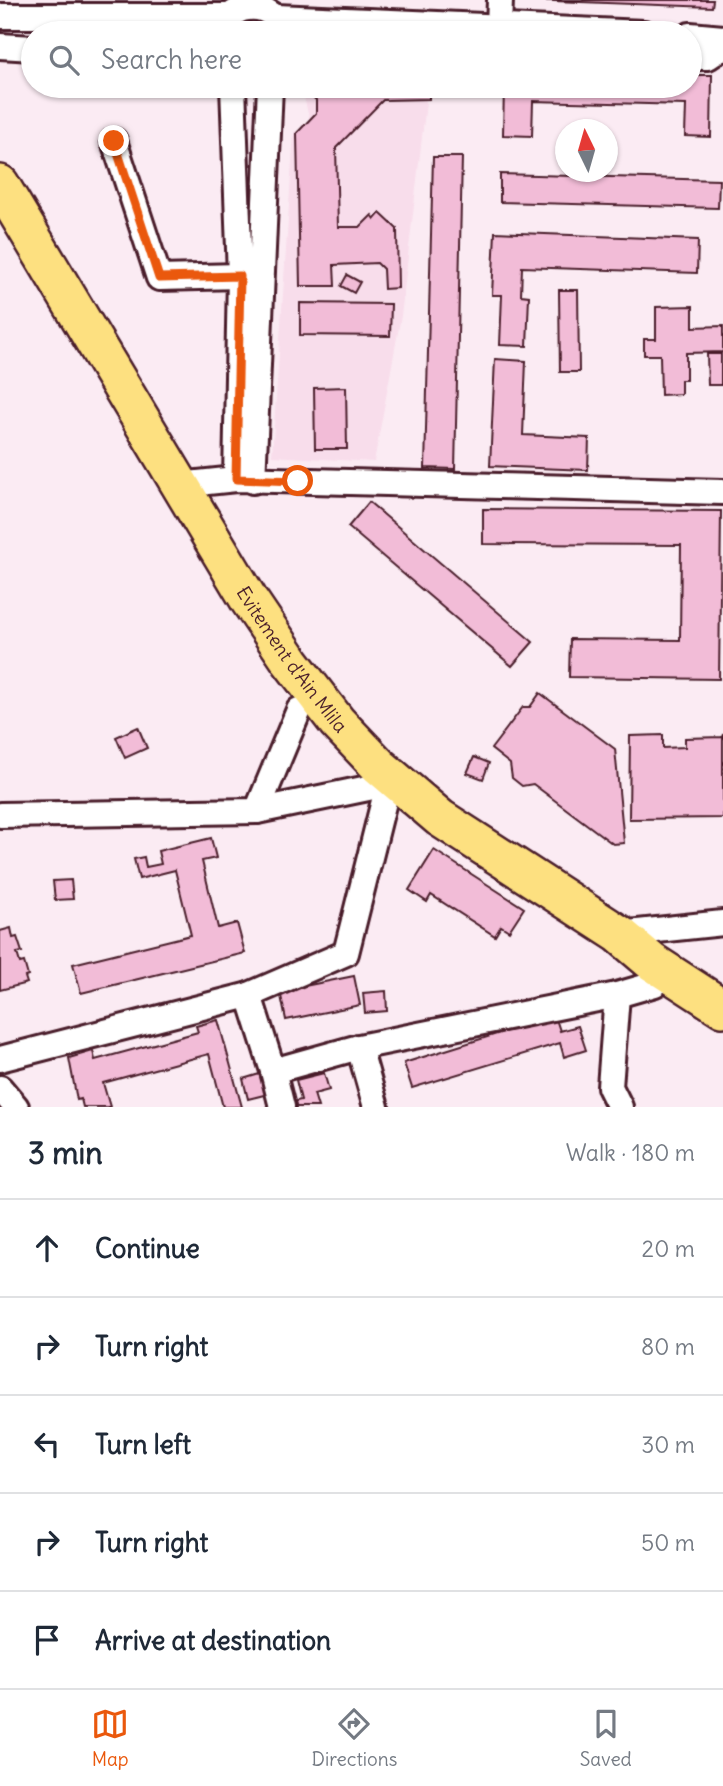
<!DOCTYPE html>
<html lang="en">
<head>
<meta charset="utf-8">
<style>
  body { margin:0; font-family:Delius,sans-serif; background:#f2f2f3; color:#1f2937 }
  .compass { position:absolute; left:555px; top:119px; width:63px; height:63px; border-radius:50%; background:#fff; box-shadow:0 2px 5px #0004; rotate:355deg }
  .stop { position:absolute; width:21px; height:21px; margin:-16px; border:5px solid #ea580c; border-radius:50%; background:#fff }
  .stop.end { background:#ea580c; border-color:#fff; box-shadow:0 2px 7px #0008 }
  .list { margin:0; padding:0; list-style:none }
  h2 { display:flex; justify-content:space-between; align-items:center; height:91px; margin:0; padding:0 28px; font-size:30px }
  h2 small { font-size:23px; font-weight:400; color:#747a83 }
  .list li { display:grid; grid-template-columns:46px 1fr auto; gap:21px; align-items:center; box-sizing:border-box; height:98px; padding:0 28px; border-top:2px solid #e0e1e3 }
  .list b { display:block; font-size:26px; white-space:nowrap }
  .list em { font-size:23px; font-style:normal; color:#747a83 }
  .icon { flex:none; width:38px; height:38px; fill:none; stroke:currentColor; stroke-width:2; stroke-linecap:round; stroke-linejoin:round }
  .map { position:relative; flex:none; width:723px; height:1107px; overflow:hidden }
  .search { position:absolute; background:#fff; box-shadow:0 2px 5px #0004; left:21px; right:21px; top:21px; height:77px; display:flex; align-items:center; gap:18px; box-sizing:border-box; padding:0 24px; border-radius:38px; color:#747a83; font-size:26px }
  .sheet { height:581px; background:#fff }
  nav { display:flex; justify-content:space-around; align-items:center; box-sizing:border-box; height:98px; border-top:2px solid #e0e1e3; background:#fff; font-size:19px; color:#747a83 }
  nav a { display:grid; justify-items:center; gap:4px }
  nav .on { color:#ea580c }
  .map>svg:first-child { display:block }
  .built { fill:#f8ddeb }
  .building { fill:#f2bcd7; stroke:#4a1f2b; stroke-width:2 }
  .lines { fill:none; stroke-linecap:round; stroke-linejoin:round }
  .minor-casing { stroke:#4a1f2b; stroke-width:30 }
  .highway-casing { stroke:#4a1f2b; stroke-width:42 }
  .minor { stroke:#fff; stroke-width:24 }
  .highway { stroke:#fde080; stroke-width:37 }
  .route { stroke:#ea580c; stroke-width:9 }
  .labels { text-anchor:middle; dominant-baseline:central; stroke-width:7; stroke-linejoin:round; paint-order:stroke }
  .street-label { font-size:19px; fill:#4a1f2b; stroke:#fff }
</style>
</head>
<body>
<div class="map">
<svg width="723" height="1107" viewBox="0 0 723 1107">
  <rect width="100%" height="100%" fill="#fbebf3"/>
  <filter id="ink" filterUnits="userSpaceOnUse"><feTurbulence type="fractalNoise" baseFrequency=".0143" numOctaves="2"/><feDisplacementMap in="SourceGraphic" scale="14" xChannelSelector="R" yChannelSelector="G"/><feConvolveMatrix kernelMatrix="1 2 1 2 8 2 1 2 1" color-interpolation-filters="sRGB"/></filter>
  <g filter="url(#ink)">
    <path class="built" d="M310,86H428L401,316L374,462L272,456L294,132L311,126L303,93Z"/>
    <g class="building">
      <path d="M527,0H713L712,7Z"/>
      <path d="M690,75H712L711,137L685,136L686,105L533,101L532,136L503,135L504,86H690Z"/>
      <path d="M301,86H429V99L383,100L336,148L338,227H360L372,215L375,219L380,213L397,229L398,288L384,289L383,269L377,263L334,265L335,286H300L297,133L316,113V100Z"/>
      <path d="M433,157H462L455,469L425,468Z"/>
      <path d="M500,174L719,180L718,208L500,202Z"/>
      <path d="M495,232L698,240L697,273L522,267L521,295L529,296L527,346L500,345L502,295H492Z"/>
      <path d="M347,275L360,282L354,293L341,286Z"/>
      <path d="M559,290H578L579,372H560Z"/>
      <path d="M300,303L391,304L390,336L300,335Z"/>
      <path d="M693,306V327L723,326V352L686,353V380H681V394L661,395L660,355H644V339H656V307Z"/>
      <path d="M707,354H721V385H708Z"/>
      <path d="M495,359L526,361L523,435L589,438L588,470L490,466Z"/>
      <path d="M346,387L347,449H315L314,388Z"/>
      <path d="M369,502L533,642L512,666L348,527Z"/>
      <path d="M483,509L721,511L719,679L569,677L570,639L680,640L681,545L483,544Z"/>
      <path d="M540,693L615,749L624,843L613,844L533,784L522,786L512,778L510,764L491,749L523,707H530Z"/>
      <path d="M138,727L147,748L125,758L116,737Z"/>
      <path d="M663,735V748L685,747V738L722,737L723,734V818L629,819L630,736Z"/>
      <path d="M474,757L489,763L483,779L467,773Z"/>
      <path d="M211,838L216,858L202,861L218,928L237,923L245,953L81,993L73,964L191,935L175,870L139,879L134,859L144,857L146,867L161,864L158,851Z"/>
      <path d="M434,850L524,908L509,931L501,926L495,936L431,895L427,902L409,890Z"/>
      <path d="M71,880L73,899L55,900L53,881Z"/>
      <path d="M11,928L13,938L17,937L22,952L17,953L20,963L24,962L28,976L25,977L27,983L0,990V931Z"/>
      <path d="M354,976L360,1005L286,1020L280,991Z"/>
      <path d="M386,991L387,1011L365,1013L363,993Z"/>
      <path d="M555,1016L560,1031L578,1026L586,1050L564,1057L560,1043L412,1088L404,1063Z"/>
      <path d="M218,1020L242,1107H223L209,1054L103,1083L110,1107H83L81,1099L77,1100L69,1058L93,1051L95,1060L198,1032L196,1026Z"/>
      <path d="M266,1072L272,1093L248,1099L243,1079Z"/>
      <path d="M324,1073L329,1090L314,1094L318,1107H293L292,1102L301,1100L296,1080Z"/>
    </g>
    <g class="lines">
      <defs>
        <g id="minor">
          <path d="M0,16H228"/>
          <path d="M276,17L644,33"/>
          <path d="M499,27L500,0"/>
          <path d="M221,30C231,0 276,0 283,33"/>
          <path d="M690,35L723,38"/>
          <path d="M0,46L33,48"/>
          <path d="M690,57H708L723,47"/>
          <path d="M233,86L240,276L236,479"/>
          <path d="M114,141L159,278L240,276"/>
          <path d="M253,481L270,86"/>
          <path d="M179,485L236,479L723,492"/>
          <path d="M257,811L299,710"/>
          <path d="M0,815L257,811L373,787"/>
          <path d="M619,934L723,923"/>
          <path d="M249,995L346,953L385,797"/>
          <path d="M617,995L610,1087L620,1107"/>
          <path d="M359,1047L376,1107"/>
          <path d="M0,1059L249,995L273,1071L359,1047L617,995L655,984"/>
          <path d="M273,1071L282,1107"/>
          <path d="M0,1088L16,1107"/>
        </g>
        <g id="highway">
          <path id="s1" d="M0,184L249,600L291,662L337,722L379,766L440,818L619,934L652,962L723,1008"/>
        </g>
      </defs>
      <use href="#minor" class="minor-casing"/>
      <use href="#highway" class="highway-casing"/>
      <use href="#minor" class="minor"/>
      <use href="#highway" class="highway"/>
    </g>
  </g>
  <g class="lines" filter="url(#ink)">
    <path class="route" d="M114,141L159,278L240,276L236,479L298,481"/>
  </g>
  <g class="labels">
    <g class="street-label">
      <text stroke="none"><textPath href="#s1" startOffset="558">Evitement d'Ain Mlila</textPath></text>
    </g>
  </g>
</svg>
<svg class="compass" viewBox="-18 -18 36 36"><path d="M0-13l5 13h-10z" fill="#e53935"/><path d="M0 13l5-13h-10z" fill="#747a83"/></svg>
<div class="stop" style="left:298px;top:481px"></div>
<div class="stop end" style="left:114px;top:141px"></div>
<div class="search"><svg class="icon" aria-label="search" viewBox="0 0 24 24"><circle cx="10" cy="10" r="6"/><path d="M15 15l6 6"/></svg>Search here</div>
</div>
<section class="sheet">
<h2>3 min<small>Walk · 180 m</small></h2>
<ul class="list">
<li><svg class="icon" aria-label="ahead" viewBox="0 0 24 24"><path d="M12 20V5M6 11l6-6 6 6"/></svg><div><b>Continue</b></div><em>20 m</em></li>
<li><svg class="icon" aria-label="right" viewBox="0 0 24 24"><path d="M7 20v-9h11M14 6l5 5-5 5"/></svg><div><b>Turn right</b></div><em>80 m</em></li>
<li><svg class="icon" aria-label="left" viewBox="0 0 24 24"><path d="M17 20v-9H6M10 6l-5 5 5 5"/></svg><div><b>Turn left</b></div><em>30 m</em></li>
<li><svg class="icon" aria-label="right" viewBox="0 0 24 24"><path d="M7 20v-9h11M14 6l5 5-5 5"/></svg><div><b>Turn right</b></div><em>50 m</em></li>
<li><svg class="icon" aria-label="arrive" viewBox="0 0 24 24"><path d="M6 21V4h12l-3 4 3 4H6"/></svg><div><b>Arrive at destination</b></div></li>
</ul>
</section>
<nav>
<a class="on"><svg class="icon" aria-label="map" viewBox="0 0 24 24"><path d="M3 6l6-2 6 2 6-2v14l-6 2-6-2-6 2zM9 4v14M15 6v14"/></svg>Map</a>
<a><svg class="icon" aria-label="directions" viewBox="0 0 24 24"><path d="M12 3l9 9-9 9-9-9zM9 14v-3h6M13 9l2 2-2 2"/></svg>Directions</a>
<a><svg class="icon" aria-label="saved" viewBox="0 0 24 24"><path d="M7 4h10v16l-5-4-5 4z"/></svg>Saved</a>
</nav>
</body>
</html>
